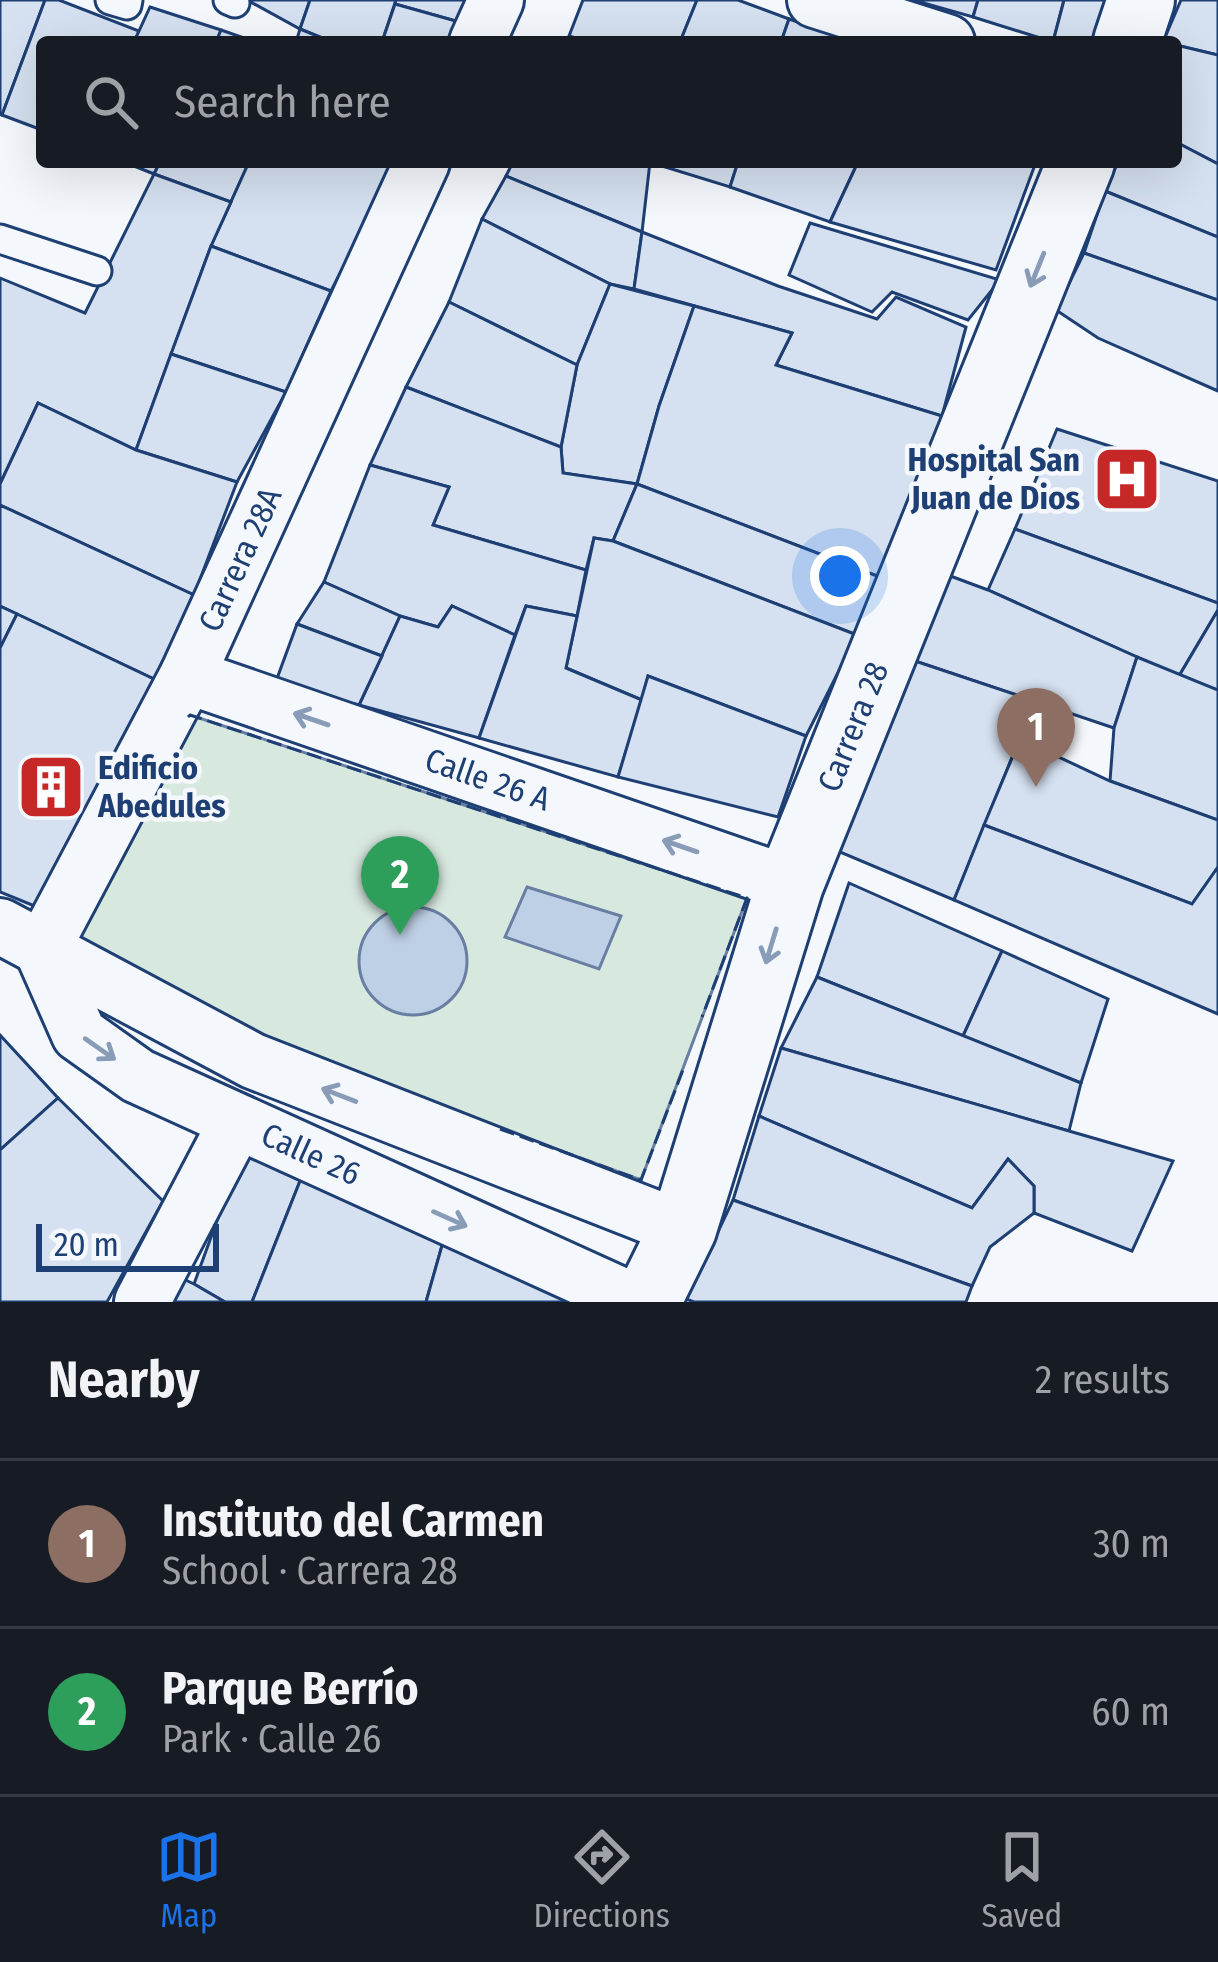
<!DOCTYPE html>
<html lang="en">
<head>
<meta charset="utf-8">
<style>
  body { margin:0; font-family:"Fira Sans Condensed",sans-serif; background:#242831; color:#f1f3f6 }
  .scale { position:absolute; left:36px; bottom:30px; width:183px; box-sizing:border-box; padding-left:12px; border:6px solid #1d3f73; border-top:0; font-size:33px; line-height:42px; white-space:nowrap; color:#1d3f73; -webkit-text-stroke:9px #f4f7fb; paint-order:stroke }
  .you { position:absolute; left:840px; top:576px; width:42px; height:42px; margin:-30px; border:9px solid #fff; border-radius:50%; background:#1a73e8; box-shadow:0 0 0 18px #1a73e833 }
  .badge { display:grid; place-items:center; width:78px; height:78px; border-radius:50%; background:#1a73e8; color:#fff; font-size:39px; font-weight:700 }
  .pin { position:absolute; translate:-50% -99px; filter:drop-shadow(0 3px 6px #0008) }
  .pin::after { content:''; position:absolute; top:63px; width:42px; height:36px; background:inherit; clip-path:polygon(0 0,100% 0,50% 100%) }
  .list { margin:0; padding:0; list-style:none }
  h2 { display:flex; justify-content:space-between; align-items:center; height:156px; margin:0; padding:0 48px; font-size:51px }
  h2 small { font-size:39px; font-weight:400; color:#9ea1a6 }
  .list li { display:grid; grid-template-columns:78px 1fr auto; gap:36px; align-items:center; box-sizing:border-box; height:168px; padding:0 48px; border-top:3px solid #363941 }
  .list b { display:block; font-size:45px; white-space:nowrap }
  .list p { margin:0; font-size:39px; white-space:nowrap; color:#9ea1a6 }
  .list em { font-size:39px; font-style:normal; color:#9ea1a6 }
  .icon { flex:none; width:66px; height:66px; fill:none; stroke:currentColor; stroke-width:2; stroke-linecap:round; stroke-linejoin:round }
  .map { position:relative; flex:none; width:1218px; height:1302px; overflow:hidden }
  .search { position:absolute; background:#171b24; box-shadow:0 12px 48px #0002; left:36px; right:36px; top:36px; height:132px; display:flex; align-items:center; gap:30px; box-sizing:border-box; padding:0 42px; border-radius:12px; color:#9ea1a6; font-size:45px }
  .sheet { height:492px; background:#171b24 }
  nav { display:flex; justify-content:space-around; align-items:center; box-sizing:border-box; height:168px; border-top:3px solid #363941; background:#171b24; font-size:33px; color:#9ea1a6 }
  nav a { display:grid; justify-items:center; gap:6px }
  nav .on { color:#1a73e8 }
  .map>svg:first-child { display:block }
  .green { fill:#d7e8df; stroke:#687fa3; stroke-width:3 }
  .water { fill:#bed0e5; stroke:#687fa3; stroke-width:3 }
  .building { fill:#d5e0f0; stroke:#1d3f73; stroke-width:3 }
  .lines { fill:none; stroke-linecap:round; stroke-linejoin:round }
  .service-casing { stroke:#1d3f73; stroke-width:33 }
  .minor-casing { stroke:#1d3f73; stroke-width:60 }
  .secondary-casing { stroke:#1d3f73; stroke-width:72 }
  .service { stroke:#f4f7fb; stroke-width:27 }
  .minor { stroke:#f4f7fb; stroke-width:54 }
  .secondary { stroke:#f4f7fb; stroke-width:66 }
  .fence { stroke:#1d3f73; stroke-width:3; stroke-dasharray:15 6; stroke-linecap:butt }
  .oneway { stroke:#889bb7 }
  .labels { text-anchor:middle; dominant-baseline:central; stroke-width:9; stroke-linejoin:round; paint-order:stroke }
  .poi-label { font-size:33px; font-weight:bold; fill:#1d3f73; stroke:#f4f7fb; text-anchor:end }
  .street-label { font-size:33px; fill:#1d3f73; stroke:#f4f7fb }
</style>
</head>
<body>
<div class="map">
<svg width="1218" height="1302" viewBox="0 0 1218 1302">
  <rect width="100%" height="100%" fill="#f4f7fb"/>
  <path class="green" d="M190,715L747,898L641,1180L278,1048L59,949Z"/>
  <g class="water">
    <path d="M527,887L621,916L599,969L505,937Z"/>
    <circle cx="413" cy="961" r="54"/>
  </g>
  <g class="building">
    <path d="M0,0H45L2,115L0,114Z"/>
    <path d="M45,0H59L139,31L134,42H42V130L2,115Z"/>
    <path d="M247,0H310L300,29Z"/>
    <path d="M310,0H396L382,42H332L300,29Z"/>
    <path d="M396,0H483L470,25L395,4Z"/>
    <path d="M583,0H697L680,42H589L569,36Z"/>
    <path d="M697,0H738L789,19L781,42H680Z"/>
    <path d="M913,0H978L973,17Z"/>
    <path d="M978,0H1064L1053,42L973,17Z"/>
    <path d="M1064,0H1113L1097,42H1053Z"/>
    <path d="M1181,0H1218V55L1176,45V42H1163Z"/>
    <path d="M395,4L470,25L463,42H382Z"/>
    <path d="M150,7L221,30L216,42H134Z"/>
    <path d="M789,19L854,41V42H781Z"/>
    <path d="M300,29L332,42H296Z"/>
    <path d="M221,30L256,42H216Z"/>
    <path d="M1176,45L1218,55V164L1176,142Z"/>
    <path d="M1176,142L1218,164V237L1105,191L1118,162H1176Z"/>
    <path d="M124,162H160L154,174Z"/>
    <path d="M160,162H249L231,202L154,174Z"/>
    <path d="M249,162H379L394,168L331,291L211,246Z"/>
    <path d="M513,162H650L642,232L506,176Z"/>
    <path d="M649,162H738L730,187Z"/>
    <path d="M738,162H858L830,222L730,187Z"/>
    <path d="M858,162H1036L996,270L830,222Z"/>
    <path d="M154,174L231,202L211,246L136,450L38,403L0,484V278L85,313Z"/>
    <path d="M506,176L642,232L634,289L610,284L482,219Z"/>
    <path d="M1105,191L1218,237V300L1084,253Z"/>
    <path d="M482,219L610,284L577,365L449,302Z"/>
    <path d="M810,223L1000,280L968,320L892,292L872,312L789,275Z"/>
    <path d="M642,232L778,286L877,319L896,297L966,327L942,416L776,365L792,333L634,289Z"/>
    <path d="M211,246L331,291L286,392L171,354Z"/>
    <path d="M1084,253L1218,300V391L1098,338L1056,310Z"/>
    <path d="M610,284L694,306L659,406L637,484L563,473L561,447L577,365Z"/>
    <path d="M449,302L577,365L561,447L406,387Z"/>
    <path d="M694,306L792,333L776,365L942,416L885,579L637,484L659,406Z"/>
    <path d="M171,354L286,392L237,482L136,450Z"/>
    <path d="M406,387L561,447L563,473L637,484L613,541L594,538L586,570L433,525L449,487L370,465Z"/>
    <path d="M38,403L136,450L237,482L194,595L0,505V484Z"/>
    <path d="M1057,429L1218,481V603L1015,529Z"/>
    <path d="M370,465L449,487L433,525L586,570L577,616L526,606L515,635L452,606L438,627L400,616L324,582Z"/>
    <path d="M637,484L885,579L857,635L613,541Z"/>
    <path d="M0,505L194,595L158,681L0,606Z"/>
    <path d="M1015,529L1218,603V610L1179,676L988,590Z"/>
    <path d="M594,538L613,541L857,635L806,736L648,676L642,700L566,668Z"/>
    <path d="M945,574L988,590L1137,657L1114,728L912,660Z"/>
    <path d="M324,582L400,616L382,656L297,624Z"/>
    <path d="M0,606L17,614L0,648Z"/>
    <path d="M452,606L515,635L479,738L359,705L400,616L438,627Z"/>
    <path d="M526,606L577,616L566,668L642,700L618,777L479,738Z"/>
    <path d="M1218,610V690L1179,676Z"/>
    <path d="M17,614L158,681L37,907L0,892V648Z"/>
    <path d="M297,624L382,656L359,705L275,684Z"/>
    <path d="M1137,657L1218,690V820L1110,781L1114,728Z"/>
    <path d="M912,660L1035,701L954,900L828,847Z"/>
    <path d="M648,676L806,736L778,817L618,777Z"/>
    <path d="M1020,739L1110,781L1218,820V867L1192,904L984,825Z"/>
    <path d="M984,825L1192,904L1218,867V1014L954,900Z"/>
    <path d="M849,883L1002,951L963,1036L817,977Z"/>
    <path d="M1002,951L1108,999L1081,1083L963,1036Z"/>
    <path d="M817,977L1081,1083L1069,1131L781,1048Z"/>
    <path d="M0,1035L58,1098L0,1150Z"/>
    <path d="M781,1048L1069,1131L1173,1161L1132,1251L1034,1213V1186L1008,1159L972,1208L759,1116Z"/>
    <path d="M58,1098L163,1201L107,1302H0V1150Z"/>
    <path d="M759,1116L972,1208L1008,1159L1034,1186V1213L990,1247L972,1286L733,1200Z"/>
    <path d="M242,1152L302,1176L252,1302H225L194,1284Z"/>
    <path d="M302,1176L445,1235L426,1302H252Z"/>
    <path d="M733,1200L972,1286L966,1302H694L686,1299Z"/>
    <path d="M445,1235L576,1302H426Z"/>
    <path d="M177,1276L194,1284L225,1302H169Z"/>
  </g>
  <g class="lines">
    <defs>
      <g id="service">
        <path d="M110,0L127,5L128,0"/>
        <path d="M228,0L235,3"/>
        <path d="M0,239L97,271"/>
      </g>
      <g id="minor">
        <path d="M815,0L947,42"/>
        <path d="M477,42L496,0"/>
        <path id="s1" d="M187,676L790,884"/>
        <path d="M0,926L253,1061L683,1229"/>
        <path id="s2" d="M42,950L187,676L422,162"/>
        <path id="s3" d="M42,950L79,1034L138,1076L636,1302"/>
        <path d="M142,1302L236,1123"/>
      </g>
      <g id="secondary">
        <path d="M1127,42L1141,0"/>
        <path id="s4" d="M647,1302L683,1229L790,884L1081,162"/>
      </g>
    </defs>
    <use href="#service" class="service-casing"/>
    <use href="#minor" class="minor-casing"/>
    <use href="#secondary" class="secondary-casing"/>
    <use href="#service" class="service"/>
    <use href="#minor" class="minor"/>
    <use href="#secondary" class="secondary"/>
    <g class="fence">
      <path d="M188,717L190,715L747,898L702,1017"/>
      <path d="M500,1129L641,1180L684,1067"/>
    </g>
  </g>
  <defs><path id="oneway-shaft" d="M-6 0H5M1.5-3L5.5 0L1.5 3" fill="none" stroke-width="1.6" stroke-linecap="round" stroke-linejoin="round" transform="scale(3)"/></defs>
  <g class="oneway">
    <use href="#oneway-shaft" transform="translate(1037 270) rotate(112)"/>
    <use href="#oneway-shaft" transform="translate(311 719) rotate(-161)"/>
    <use href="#oneway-shaft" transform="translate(680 846) rotate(-161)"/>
    <use href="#oneway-shaft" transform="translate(771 946) rotate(107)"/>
    <use href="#oneway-shaft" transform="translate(100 1049) rotate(35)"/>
    <use href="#oneway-shaft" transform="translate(339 1095) rotate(-159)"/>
    <use href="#oneway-shaft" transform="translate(450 1219) rotate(24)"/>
  </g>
  <defs>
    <symbol id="hospital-square" viewBox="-11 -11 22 22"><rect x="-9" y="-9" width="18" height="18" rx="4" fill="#c62828" stroke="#f4f7fb"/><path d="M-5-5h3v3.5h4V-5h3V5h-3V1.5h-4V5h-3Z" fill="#fff"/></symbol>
    <symbol id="building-square" viewBox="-11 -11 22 22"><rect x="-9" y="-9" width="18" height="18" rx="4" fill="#c62828" stroke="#f4f7fb"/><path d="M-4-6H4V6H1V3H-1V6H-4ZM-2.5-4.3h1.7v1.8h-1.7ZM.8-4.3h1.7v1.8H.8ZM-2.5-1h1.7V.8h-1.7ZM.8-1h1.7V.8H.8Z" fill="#fff"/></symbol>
  </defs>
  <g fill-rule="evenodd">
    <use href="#hospital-square" x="1089" y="441" width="76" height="76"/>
    <use href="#building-square" x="13" y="749" width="76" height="76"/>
  </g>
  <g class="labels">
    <g class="poi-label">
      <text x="1080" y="460">Hospital San<tspan x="1080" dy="38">Juan de Dios</tspan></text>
      <text x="98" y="768" text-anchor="start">Edificio<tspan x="98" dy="38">Abedules</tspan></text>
    </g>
    <g class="street-label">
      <text stroke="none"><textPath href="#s2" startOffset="438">Carrera 28A</textPath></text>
      <text stroke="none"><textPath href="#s4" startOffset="612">Carrera 28</textPath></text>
      <text stroke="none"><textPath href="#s1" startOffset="318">Calle 26 A</textPath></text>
      <text stroke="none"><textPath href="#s3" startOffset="354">Calle 26</textPath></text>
    </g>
  </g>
</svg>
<div class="scale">20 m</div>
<div class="you"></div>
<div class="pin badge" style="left:1036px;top:787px;background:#8d6e63">1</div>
<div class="pin badge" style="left:400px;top:935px;background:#2e9e5b">2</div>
<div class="search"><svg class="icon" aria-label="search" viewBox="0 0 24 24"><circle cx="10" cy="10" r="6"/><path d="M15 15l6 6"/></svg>Search here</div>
</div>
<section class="sheet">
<h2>Nearby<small>2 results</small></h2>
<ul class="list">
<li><span class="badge" style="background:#8d6e63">1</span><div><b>Instituto del Carmen</b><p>School · Carrera 28</p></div><em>30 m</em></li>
<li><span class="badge" style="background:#2e9e5b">2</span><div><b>Parque Berrío</b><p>Park · Calle 26</p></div><em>60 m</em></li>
</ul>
</section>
<nav>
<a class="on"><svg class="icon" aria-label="map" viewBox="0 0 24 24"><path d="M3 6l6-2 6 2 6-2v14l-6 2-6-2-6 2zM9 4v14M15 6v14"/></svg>Map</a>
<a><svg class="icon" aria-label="directions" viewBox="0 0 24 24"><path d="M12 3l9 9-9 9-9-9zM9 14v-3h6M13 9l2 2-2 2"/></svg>Directions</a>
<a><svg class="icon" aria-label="saved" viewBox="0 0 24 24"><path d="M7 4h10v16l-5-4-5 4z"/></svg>Saved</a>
</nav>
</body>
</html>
